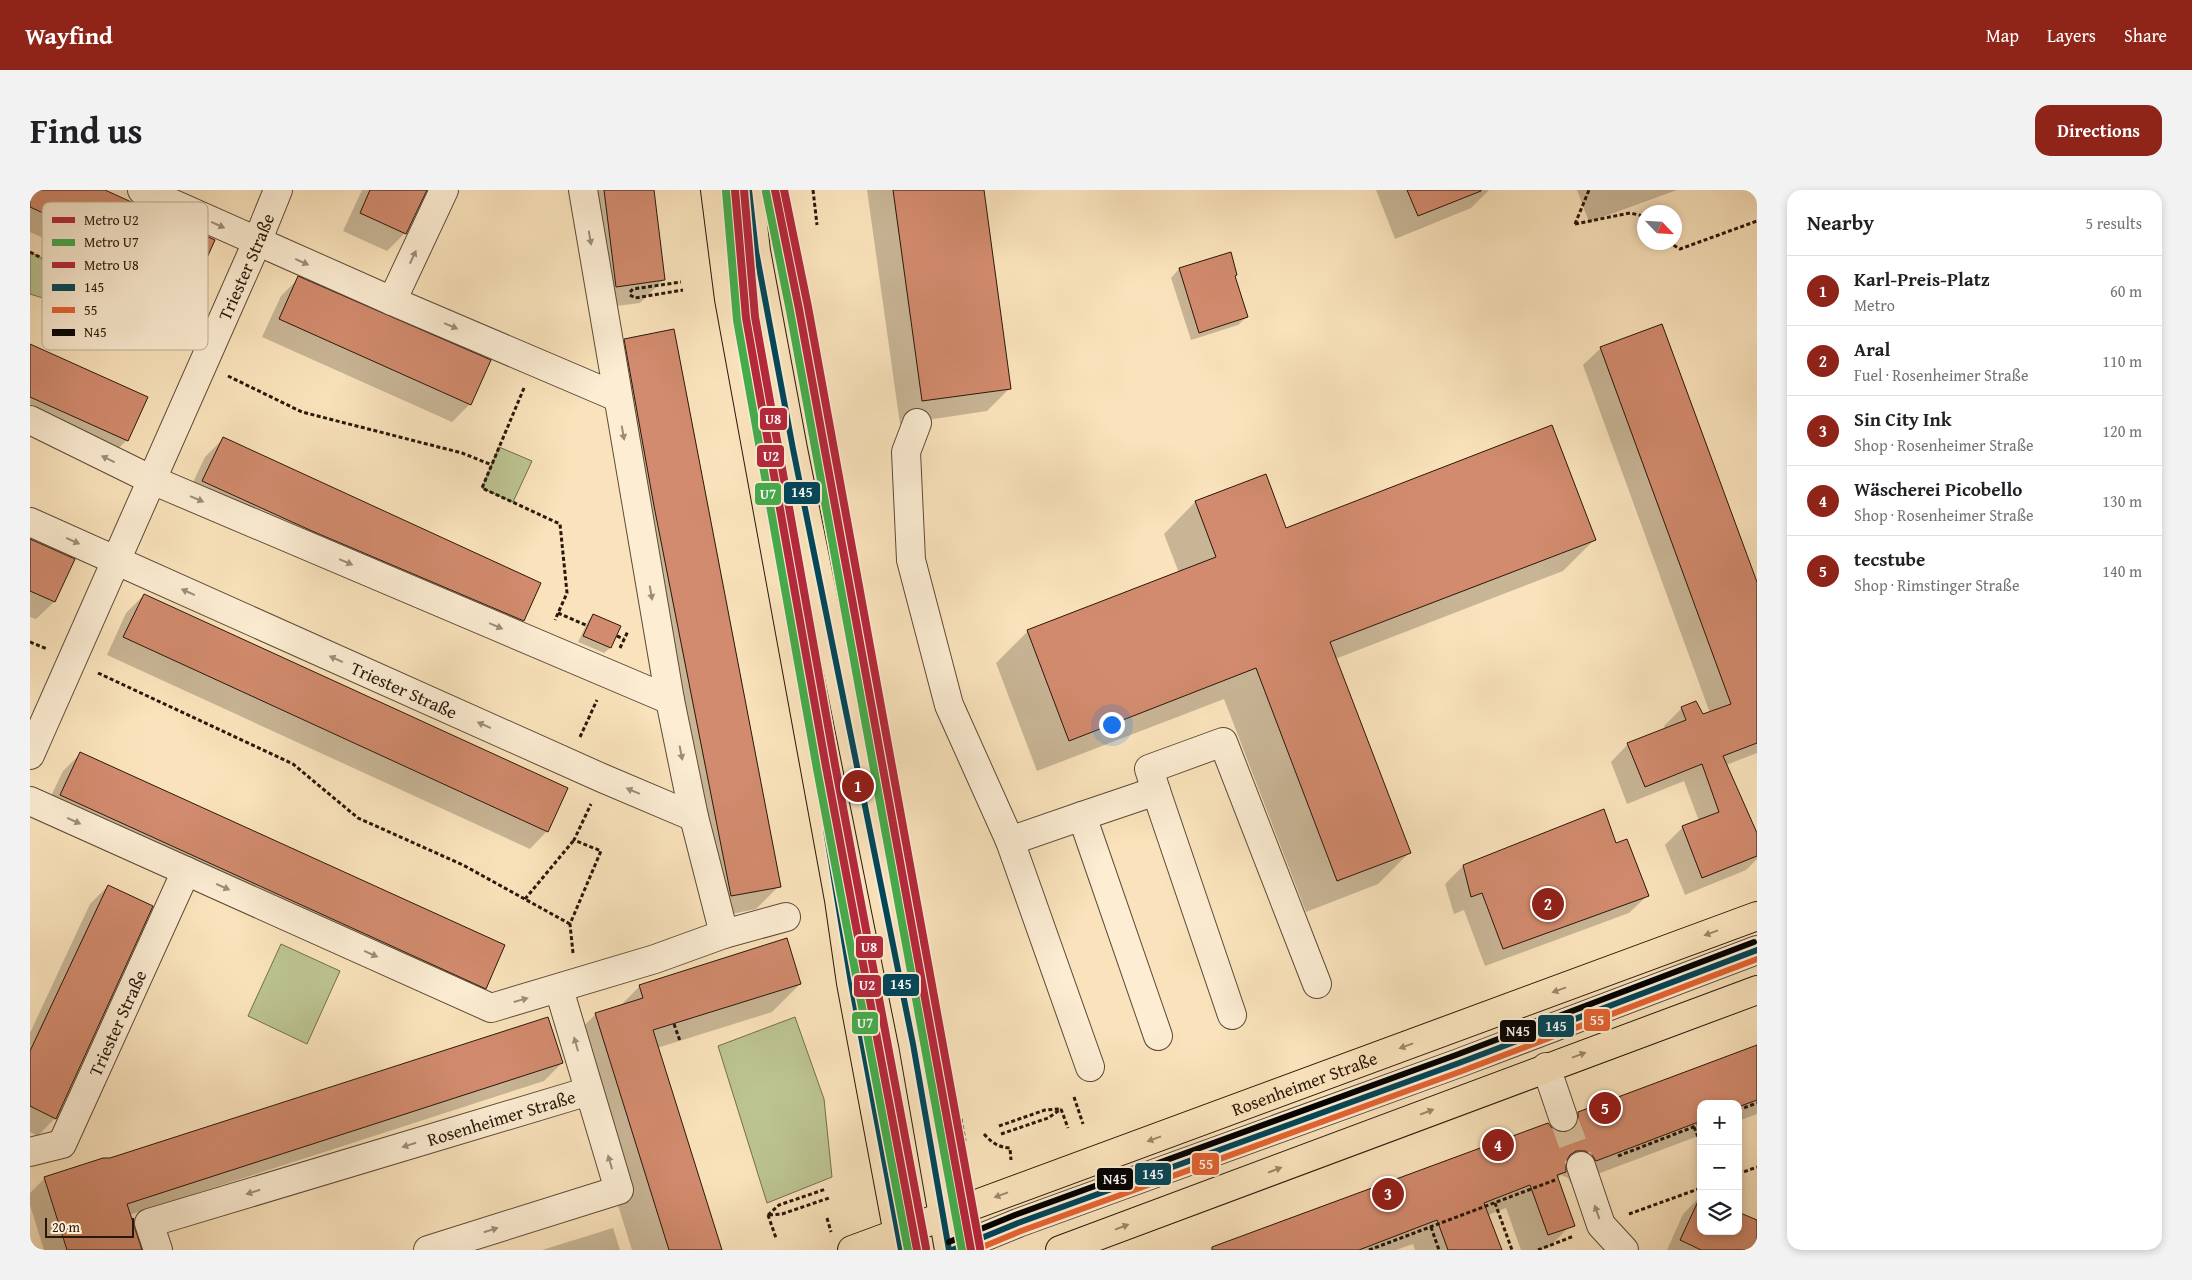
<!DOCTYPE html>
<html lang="en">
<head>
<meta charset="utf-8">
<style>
  body { margin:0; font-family:"Gentium Book Plus",serif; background:#f2f2f2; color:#202124 }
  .controls { position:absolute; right:15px; bottom:15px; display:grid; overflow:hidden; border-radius:10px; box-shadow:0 2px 8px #0003 }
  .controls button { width:45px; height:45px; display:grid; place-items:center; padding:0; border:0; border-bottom:1px solid #e0e0e0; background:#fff; color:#202124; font:25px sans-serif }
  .compass { position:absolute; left:1607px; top:15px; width:45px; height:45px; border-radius:50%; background:#fff; box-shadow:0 2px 8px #0003; rotate:115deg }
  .scale { position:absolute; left:15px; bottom:12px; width:89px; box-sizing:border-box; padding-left:5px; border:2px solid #291709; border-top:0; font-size:14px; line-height:18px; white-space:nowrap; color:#291709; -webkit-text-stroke:4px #fcedd3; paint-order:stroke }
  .you { position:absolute; left:1081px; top:534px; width:18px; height:18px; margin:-12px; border:4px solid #fff; border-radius:50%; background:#1a73e8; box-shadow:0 0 0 8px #1a73e833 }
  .badge { display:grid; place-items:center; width:32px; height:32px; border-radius:50%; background:#8f2418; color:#fff; font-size:16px; font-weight:700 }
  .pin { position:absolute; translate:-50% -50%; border:2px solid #fff; box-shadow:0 1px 5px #0006 }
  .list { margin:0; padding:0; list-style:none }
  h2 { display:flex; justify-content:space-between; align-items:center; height:65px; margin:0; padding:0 20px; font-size:21px }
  h2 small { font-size:16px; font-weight:400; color:#757577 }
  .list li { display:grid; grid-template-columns:32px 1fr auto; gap:15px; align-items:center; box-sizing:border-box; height:70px; padding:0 20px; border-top:1px solid #e0e0e0 }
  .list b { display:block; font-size:19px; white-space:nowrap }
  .list p { margin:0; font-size:16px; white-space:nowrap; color:#757577 }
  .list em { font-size:16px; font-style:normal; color:#757577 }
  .icon { flex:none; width:28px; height:28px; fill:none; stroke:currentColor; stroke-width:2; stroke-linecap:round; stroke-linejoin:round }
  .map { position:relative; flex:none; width:1727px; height:1060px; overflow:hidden; border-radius:15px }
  header { display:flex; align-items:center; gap:30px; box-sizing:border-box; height:70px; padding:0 25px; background:#8f2418; color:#fff }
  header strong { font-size:24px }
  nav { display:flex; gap:28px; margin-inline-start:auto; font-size:18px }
  .intro { display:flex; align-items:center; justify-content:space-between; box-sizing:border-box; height:120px; padding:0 30px }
  h1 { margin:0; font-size:35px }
  .button { padding:12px 22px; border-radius:15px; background:#8f2418; color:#fff; font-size:18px; font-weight:700 }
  main { display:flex; gap:30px; padding:0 30px }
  aside { flex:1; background:#fff; border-radius:15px; box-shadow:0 2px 8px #0003 }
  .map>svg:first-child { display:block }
  .green { fill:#bcc492; stroke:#726e4e }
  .shadow { fill:#0003 }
  .building { fill:#d28b6e; stroke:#291709 }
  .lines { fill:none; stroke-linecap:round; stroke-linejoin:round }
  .minor-tunnel { stroke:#dbc4a1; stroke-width:28; stroke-dasharray:28 14; stroke-linecap:butt }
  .minor-casing { stroke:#5d4a36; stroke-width:30 }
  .major-casing { stroke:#291709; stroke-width:30 }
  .path { stroke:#291709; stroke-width:3; stroke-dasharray:4 2.5; stroke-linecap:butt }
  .minor { stroke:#fcedd3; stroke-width:28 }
  .major { stroke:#fae3bc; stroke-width:28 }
  .bus-1-casing { stroke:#fcedd3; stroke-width:10 }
  .bus-2-casing { stroke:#fcedd3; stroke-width:10 }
  .bus-3-casing { stroke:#fcedd3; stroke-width:10 }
  .bus-1 { stroke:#00465a; stroke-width:6 }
  .bus-2 { stroke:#e66432; stroke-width:6 }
  .bus-3 { stroke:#000; stroke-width:6 }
  .metro-1-casing { stroke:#fcedd3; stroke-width:11 }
  .metro-2-casing { stroke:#fcedd3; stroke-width:11 }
  .metro-3-casing { stroke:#fcedd3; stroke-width:11 }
  .metro-1 { stroke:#b4283c; stroke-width:8 }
  .metro-2 { stroke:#45ac4c; stroke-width:8 }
  .metro-3 { stroke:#b4283c; stroke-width:8 }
  .oneway { fill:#9d8d78 }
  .oneway2 { fill:#9c876b }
  .labels { text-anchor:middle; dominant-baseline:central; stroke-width:4.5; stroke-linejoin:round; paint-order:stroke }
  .street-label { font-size:18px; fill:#291709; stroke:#fcedd3 }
  .key { fill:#fcedd3; stroke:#bdad96; stroke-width:1 }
  .key-label { font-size:14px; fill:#291709 }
  .line-badge { stroke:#fcedd3; stroke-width:2 }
  .badge-label { font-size:14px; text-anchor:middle; font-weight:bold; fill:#fff }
</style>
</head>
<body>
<header>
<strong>Wayfind</strong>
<nav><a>Map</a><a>Layers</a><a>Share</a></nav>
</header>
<div class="intro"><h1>Find us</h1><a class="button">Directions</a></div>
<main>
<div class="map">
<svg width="1727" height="1060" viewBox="0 0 1727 1060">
  <rect width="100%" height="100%" fill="#fae3bc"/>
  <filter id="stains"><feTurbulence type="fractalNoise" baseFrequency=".004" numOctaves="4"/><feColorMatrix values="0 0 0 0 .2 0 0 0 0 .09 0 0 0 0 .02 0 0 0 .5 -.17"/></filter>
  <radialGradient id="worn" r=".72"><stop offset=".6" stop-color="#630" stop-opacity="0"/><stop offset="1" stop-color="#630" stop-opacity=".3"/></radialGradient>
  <g class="green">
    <path d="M0,62L28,76L16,109L0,104Z"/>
    <path d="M469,257L502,271L483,312L452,298Z"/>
    <path d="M251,754L310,781L277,854L218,826Z"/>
    <path d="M765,827L794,909L802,987L737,1013L688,856Z"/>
  </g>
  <g class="shadow">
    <path d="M0,0H72L165,91L147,109L0,42Z"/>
    <path d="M332,0H395L375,43L357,61L313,41Z"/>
    <path d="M549,0H622L633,90L610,113L563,119Z"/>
    <path d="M837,0H953L980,198L957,221L870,234Z"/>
    <path d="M1346,0H1459L1441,18L1365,49Z"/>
    <path d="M1547,0H1647L1559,32Z"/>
    <path d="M1200,64L1204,87L1217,127L1208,135L1161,150L1141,88L1149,79Z"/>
    <path d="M269,88L440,214L422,232L232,147L251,106Z"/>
    <path d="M595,150L749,696L726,719L678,729L572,173Z"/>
    <path d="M0,155L97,250L79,268L0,232Z"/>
    <path d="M1571,158L1727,396V563L1696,575L1727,646V669L1716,680L1655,705L1635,655L1653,637L1669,631L1654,591L1597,614L1581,572L1598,554L1635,540L1634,536L1652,518L1672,526L1680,523L1553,175Z"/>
    <path d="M193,249L493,430L475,448L155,309L175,267Z"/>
    <path d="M1235,286L1255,339L1564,350L1533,381L1305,469L1379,663L1348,694L1276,722L1194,509L1007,581L966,473L997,442L1149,383L1134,344L1165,312Z"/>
    <path d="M0,350L43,370L24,412L6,429L0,427Z"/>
    <path d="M114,405L517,641L500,659L77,465L96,423Z"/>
    <path d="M563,425L589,437L580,458L574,463L548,452L558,431Z"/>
    <path d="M51,563L455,798L437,816L13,623L33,581Z"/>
    <path d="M1585,655L1617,706L1599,723L1455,776L1434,720L1424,724L1415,694L1433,676Z"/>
    <path d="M78,696L25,928L8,946L0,942V843L60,714Z"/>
    <path d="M770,794L742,822L627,858L688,1060H602L537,852L566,824L590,816L610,796Z"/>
    <path d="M1727,856V924L1708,931V914H1671V945L1541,994L1538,988L1531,985L1527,989L1543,1033L1519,1057L1510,1060H1491L1476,1018L1458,1025L1469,1060H1385L1383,1054L1366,1060H1180L1518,934L1522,939L1528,943L1548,923Z"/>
    <path d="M532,873L514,891L99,1025L110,1060H14L0,1015V1003L15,988Z"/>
    <path d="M1671,1006V1041H1708L1727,1032V1060H1637L1653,1024Z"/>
    <path d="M583,1038L590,1060H512Z"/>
  </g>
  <g class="building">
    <path d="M0,0H75L185,50L166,92L0,17Z"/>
    <path d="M340,0H397L376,44L330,23Z"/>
    <path d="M574,0H624L635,90L586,97Z"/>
    <path d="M863,0H954L981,199L892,211Z"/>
    <path d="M1377,0H1451V1L1388,26Z"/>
    <path d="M1201,62L1207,85L1205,86L1218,127L1169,143L1149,78Z"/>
    <path d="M268,86L461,170L441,215L249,129Z"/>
    <path d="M1632,134L1727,392V553L1693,566L1727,643V666L1672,688L1652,636L1689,622L1672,574L1615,597L1597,553L1656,530L1651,517L1666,511L1673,524L1701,514L1570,157Z"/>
    <path d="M644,139L751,697L701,706L624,316L594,149Z"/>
    <path d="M0,154L118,207L98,251L0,207Z"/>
    <path d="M1522,235L1566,350L1300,452L1381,663L1307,691L1226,478L1039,551L997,440L1186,367L1165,311L1236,284L1256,338Z"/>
    <path d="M193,247L511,393L494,431L282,341L172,291Z"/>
    <path d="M0,349L45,369L25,412L0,401Z"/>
    <path d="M114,404L538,598L518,642L93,447Z"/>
    <path d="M563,424L591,436L581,458L553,446Z"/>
    <path d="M50,562L475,755L456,799L30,605Z"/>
    <path d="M1574,619L1586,653L1597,649L1619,706L1473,759L1452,703L1441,707L1433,675Z"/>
    <path d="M78,695L123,716L26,929L0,916V861Z"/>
    <path d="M757,748L771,794L623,840L692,1060H639L565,823L613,808L609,795Z"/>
    <path d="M518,827L533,873L97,1014L112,1060H37L14,987L73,968H80Z"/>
    <path d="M1727,855V910L1708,917V914H1671V931L1566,971L1562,965L1555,961H1546L1540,965L1536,972V982L1527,985L1545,1036L1518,1045L1500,995L1454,1013L1472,1060H1418L1407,1030L1329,1060H1182V1057L1518,933L1522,938L1530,942H1538L1544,938L1548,930V922Z"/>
    <path d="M1671,1005V1041H1708V1022L1727,1030V1060H1671L1650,1050Z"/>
  </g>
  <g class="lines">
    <path class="minor-tunnel" d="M1533,927L1551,976"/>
    <defs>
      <g id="minor">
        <path d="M112,0L362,111L587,207"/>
        <path d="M553,0L640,510L664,627L694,744L756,727"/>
        <path d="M362,111L414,0"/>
        <path d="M0,230L122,290L640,510"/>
        <path d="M887,233L876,262L881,370L919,515L980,651L1060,877"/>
        <path id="s1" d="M0,332L572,588L664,627"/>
        <path id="s2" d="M0,565L227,52L248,0"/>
        <path d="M1126,601L1119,579L1193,552L1287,794"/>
        <path d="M0,611L461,818L625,769L694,744"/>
        <path d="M1052,626L1126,601L1202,825"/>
        <path d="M980,651L1052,626L1128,846"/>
        <path d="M1516,877L1533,927"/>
        <path id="s3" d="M0,962L32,954L156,681"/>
        <path d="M1551,976L1571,1035L1594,1060"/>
        <path id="s4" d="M128,1060L119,1033L559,901"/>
        <path d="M398,1060L589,1000L529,799"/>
        <path d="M922,1060L988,1033L1429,873L1727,760"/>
      </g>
      <g id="major">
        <path d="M685,0L699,109L809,710L821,793L871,1060"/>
        <path d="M719,0L726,61L763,259L883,854L919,1060"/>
        <path id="s5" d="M822,1060L1727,726"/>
        <path d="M1030,1060L1727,800"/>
      </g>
    </defs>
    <use href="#minor" class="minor-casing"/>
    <use href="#major" class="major-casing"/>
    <g class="path">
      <path d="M783,0L787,35"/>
      <path d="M1545,34L1600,23L1614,26"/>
      <path d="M1545,34L1559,0"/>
      <path d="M1638,52L1650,59L1727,31"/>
      <path d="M0,62L58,92L150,157"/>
      <path d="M600,102L603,99L651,92"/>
      <path d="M600,105L605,108L653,100"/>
      <path d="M198,186L272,222L432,263L462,275"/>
      <path d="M494,198L452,298L530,334L537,403L525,430"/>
      <path d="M528,423L558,436"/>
      <path d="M587,446L594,449"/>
      <path d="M0,452L17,459"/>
      <path d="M590,458L598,441"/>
      <path d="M68,483L263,574L328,628L433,675L540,734"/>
      <path d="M550,547L567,510"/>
      <path d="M495,709L544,650"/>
      <path d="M543,763L540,734L571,661L544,650L561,614"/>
      <path d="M644,834L650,851"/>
      <path d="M1044,907L1053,934"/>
      <path d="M1031,919L1038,938"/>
      <path d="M1708,920L1727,913"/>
      <path d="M931,929L935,951"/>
      <path d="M969,936L1015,920L1030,919"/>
      <path d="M1664,937L1671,954"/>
      <path d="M954,944C962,953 968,957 980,958L981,970"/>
      <path d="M971,944L1018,928L1031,919"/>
      <path d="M1588,966L1671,934"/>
      <path d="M1708,984L1727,977"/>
      <path d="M1465,1013L1482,1060"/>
      <path d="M1599,1024L1671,998"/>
      <path d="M738,1025L749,1015L796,999"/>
      <path d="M738,1025L746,1048"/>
      <path d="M739,1025L752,1024L799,1008"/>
      <path d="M797,1028L801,1042"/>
      <path d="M1401,1037L1409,1060"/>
      <path d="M1339,1060L1525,990"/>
      <path d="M1508,1060L1544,1046"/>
    </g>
    <use href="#minor" class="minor"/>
    <use href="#major" class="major"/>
    <defs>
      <g id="bus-1">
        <path d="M719,0L726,61L763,259L883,854L919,1060"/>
        <path d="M796,640L821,793L871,1060"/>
        <path d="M922,1060L988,1033L1429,873L1727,760"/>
      </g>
      <path id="bus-2" d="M945,1060L991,1041L1432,881L1727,769"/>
      <path id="bus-3" d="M919,1052L985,1025L1426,865L1724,752"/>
    </defs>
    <use href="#bus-1" class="bus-1-casing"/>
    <use href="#bus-2" class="bus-2-casing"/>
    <use href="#bus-3" class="bus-3-casing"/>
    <use href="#bus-1" class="bus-1"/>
    <use href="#bus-2" class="bus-2"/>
    <use href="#bus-3" class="bus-3"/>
    <defs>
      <g id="metro-1">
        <path d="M705,0L716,128L796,577L887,1060"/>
        <path d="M745,0L769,119L941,1060"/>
      </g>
      <g id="metro-2">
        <path d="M696,1L707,130L787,579L878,1060"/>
        <path d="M736,2L760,121L932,1060"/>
      </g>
      <g id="metro-3">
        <path d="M714,0L725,127L805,575L896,1058"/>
        <path d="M754,0L778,117L950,1058"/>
      </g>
    </defs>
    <use href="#metro-1" class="metro-1-casing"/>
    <use href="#metro-2" class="metro-2-casing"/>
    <use href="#metro-3" class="metro-3-casing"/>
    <use href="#metro-1" class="metro-1"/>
    <use href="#metro-2" class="metro-2"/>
    <use href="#metro-3" class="metro-3"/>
  </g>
  <defs><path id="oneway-solid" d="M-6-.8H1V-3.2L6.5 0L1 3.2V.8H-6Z" transform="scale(1.25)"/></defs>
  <g class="oneway">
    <use href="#oneway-solid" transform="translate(188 35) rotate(24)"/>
    <use href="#oneway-solid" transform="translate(560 48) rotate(80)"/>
    <use href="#oneway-solid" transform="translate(383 67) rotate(-65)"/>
    <use href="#oneway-solid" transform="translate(272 72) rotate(24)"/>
    <use href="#oneway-solid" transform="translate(421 136) rotate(23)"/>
    <use href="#oneway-solid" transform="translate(593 243) rotate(80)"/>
    <use href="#oneway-solid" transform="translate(78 269) rotate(-154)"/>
    <use href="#oneway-solid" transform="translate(167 309) rotate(23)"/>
    <use href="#oneway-solid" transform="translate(43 351) rotate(24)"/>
    <use href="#oneway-solid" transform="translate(316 372) rotate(23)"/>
    <use href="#oneway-solid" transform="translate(158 402) rotate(-156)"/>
    <use href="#oneway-solid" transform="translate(621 403) rotate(80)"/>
    <use href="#oneway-solid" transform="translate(466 436) rotate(23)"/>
    <use href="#oneway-solid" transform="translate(306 469) rotate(-156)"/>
    <use href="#oneway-solid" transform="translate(454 535) rotate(-156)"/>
    <use href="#oneway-solid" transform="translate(651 563) rotate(79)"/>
    <use href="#oneway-solid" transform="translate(603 601) rotate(-157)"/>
    <use href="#oneway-solid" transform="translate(44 631) rotate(24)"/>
    <use href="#oneway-solid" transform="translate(193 697) rotate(24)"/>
    <use href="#oneway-solid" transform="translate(341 764) rotate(24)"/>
    <use href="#oneway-solid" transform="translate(491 810) rotate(-16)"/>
    <use href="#oneway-solid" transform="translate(546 854) rotate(-106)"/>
    <use href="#oneway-solid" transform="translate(379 955) rotate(163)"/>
    <use href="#oneway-solid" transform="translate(580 972) rotate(-106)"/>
    <use href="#oneway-solid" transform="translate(223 1002) rotate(163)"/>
    <use href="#oneway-solid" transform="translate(1567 1022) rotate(-109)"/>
    <use href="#oneway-solid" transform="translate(461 1040) rotate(-17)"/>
  </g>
  <g class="oneway2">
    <use href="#oneway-solid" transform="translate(1681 743) rotate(160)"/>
    <use href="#oneway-solid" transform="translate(1529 800) rotate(160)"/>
    <use href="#oneway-solid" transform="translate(1376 856) rotate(160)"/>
    <use href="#oneway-solid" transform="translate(1549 865) rotate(-20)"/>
    <use href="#oneway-solid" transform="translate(1397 922) rotate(-21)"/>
    <use href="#oneway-solid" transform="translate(1124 949) rotate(160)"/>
    <use href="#oneway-solid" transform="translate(1245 980) rotate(-21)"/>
    <use href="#oneway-solid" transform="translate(971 1005) rotate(160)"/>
    <use href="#oneway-solid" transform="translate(1092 1037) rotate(-21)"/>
  </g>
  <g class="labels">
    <g class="street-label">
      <text stroke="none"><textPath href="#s2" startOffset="534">Triester Straße</textPath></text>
      <text stroke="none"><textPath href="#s1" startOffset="410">Triester Straße</textPath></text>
      <text stroke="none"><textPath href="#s3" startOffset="166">Triester Straße</textPath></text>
      <text stroke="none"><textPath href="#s5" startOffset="482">Rosenheimer Straße</textPath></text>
      <text stroke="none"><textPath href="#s4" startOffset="396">Rosenheimer Straße</textPath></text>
    </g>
  </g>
  <rect x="12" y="12" width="166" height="148" rx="8" class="key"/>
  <rect x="22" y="27" width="23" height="6" fill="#b4283c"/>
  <rect x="22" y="49" width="23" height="7" fill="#45ac4c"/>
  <rect x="22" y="72" width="23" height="6" fill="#b4283c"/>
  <rect x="22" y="94" width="23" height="7" fill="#00465a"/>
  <rect x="22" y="117" width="23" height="6" fill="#e66432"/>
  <rect x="22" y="139" width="23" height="7" fill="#000"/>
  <g class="key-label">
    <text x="54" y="35">Metro U2</text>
    <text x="54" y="57">Metro U7</text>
    <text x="54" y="80">Metro U8</text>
    <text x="54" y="102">145</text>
    <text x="54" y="125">55</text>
    <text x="54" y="147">N45</text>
  </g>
  <g class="line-badge">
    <rect x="729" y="217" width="29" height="24" rx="5" fill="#b4283c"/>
    <rect x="726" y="254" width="29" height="24" rx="5" fill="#b4283c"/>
    <rect x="753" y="291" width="38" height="24" rx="5" fill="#00465a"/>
    <rect x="724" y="292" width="28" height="24" rx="5" fill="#45ac4c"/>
    <rect x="825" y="745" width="29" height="24" rx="5" fill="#b4283c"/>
    <rect x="852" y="783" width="38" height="24" rx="5" fill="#00465a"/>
    <rect x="823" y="784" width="29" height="24" rx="5" fill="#b4283c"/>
    <rect x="1553" y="818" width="28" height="24" rx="5" fill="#e66432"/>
    <rect x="821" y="821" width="28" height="24" rx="5" fill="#45ac4c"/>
    <rect x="1507" y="824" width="38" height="24" rx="5" fill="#00465a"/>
    <rect x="1469" y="829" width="38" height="24" rx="5" fill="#000"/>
    <rect x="1161" y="962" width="29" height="24" rx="5" fill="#e66432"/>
    <rect x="1104" y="972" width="38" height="24" rx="5" fill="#00465a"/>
    <rect x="1066" y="977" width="38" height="24" rx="5" fill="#000"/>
  </g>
  <g class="badge-label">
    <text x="743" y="234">U8</text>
    <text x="741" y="271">U2</text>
    <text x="772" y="307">145</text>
    <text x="738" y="309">U7</text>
    <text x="839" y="762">U8</text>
    <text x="871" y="799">145</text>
    <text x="837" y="800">U2</text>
    <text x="1567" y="835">55</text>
    <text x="835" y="838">U7</text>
    <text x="1526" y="841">145</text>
    <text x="1488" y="846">N45</text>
    <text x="1176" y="979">55</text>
    <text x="1123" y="989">145</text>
    <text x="1085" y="994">N45</text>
  </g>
  <rect width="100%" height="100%" filter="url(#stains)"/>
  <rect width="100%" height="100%" fill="url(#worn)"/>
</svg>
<div class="controls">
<button>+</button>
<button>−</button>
<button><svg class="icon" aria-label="layers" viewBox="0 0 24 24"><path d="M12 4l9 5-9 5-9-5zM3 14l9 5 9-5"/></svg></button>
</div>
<svg class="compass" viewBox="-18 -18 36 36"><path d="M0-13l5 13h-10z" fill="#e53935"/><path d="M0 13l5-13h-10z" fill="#757577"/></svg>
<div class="scale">20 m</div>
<div class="you"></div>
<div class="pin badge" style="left:828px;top:596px">1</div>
<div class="pin badge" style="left:1518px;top:714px">2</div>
<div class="pin badge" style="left:1358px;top:1004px">3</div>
<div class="pin badge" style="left:1468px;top:955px">4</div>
<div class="pin badge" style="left:1575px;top:918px">5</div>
</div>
<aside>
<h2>Nearby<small>5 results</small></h2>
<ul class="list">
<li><span class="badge">1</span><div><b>Karl-Preis-Platz</b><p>Metro</p></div><em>60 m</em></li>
<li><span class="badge">2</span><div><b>Aral</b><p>Fuel · Rosenheimer Straße</p></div><em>110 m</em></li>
<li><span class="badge">3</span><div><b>Sin City Ink</b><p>Shop · Rosenheimer Straße</p></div><em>120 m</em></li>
<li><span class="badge">4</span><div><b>Wäscherei Picobello</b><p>Shop · Rosenheimer Straße</p></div><em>130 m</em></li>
<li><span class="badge">5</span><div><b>tecstube</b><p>Shop · Rimstinger Straße</p></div><em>140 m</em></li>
</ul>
</aside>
</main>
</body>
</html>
